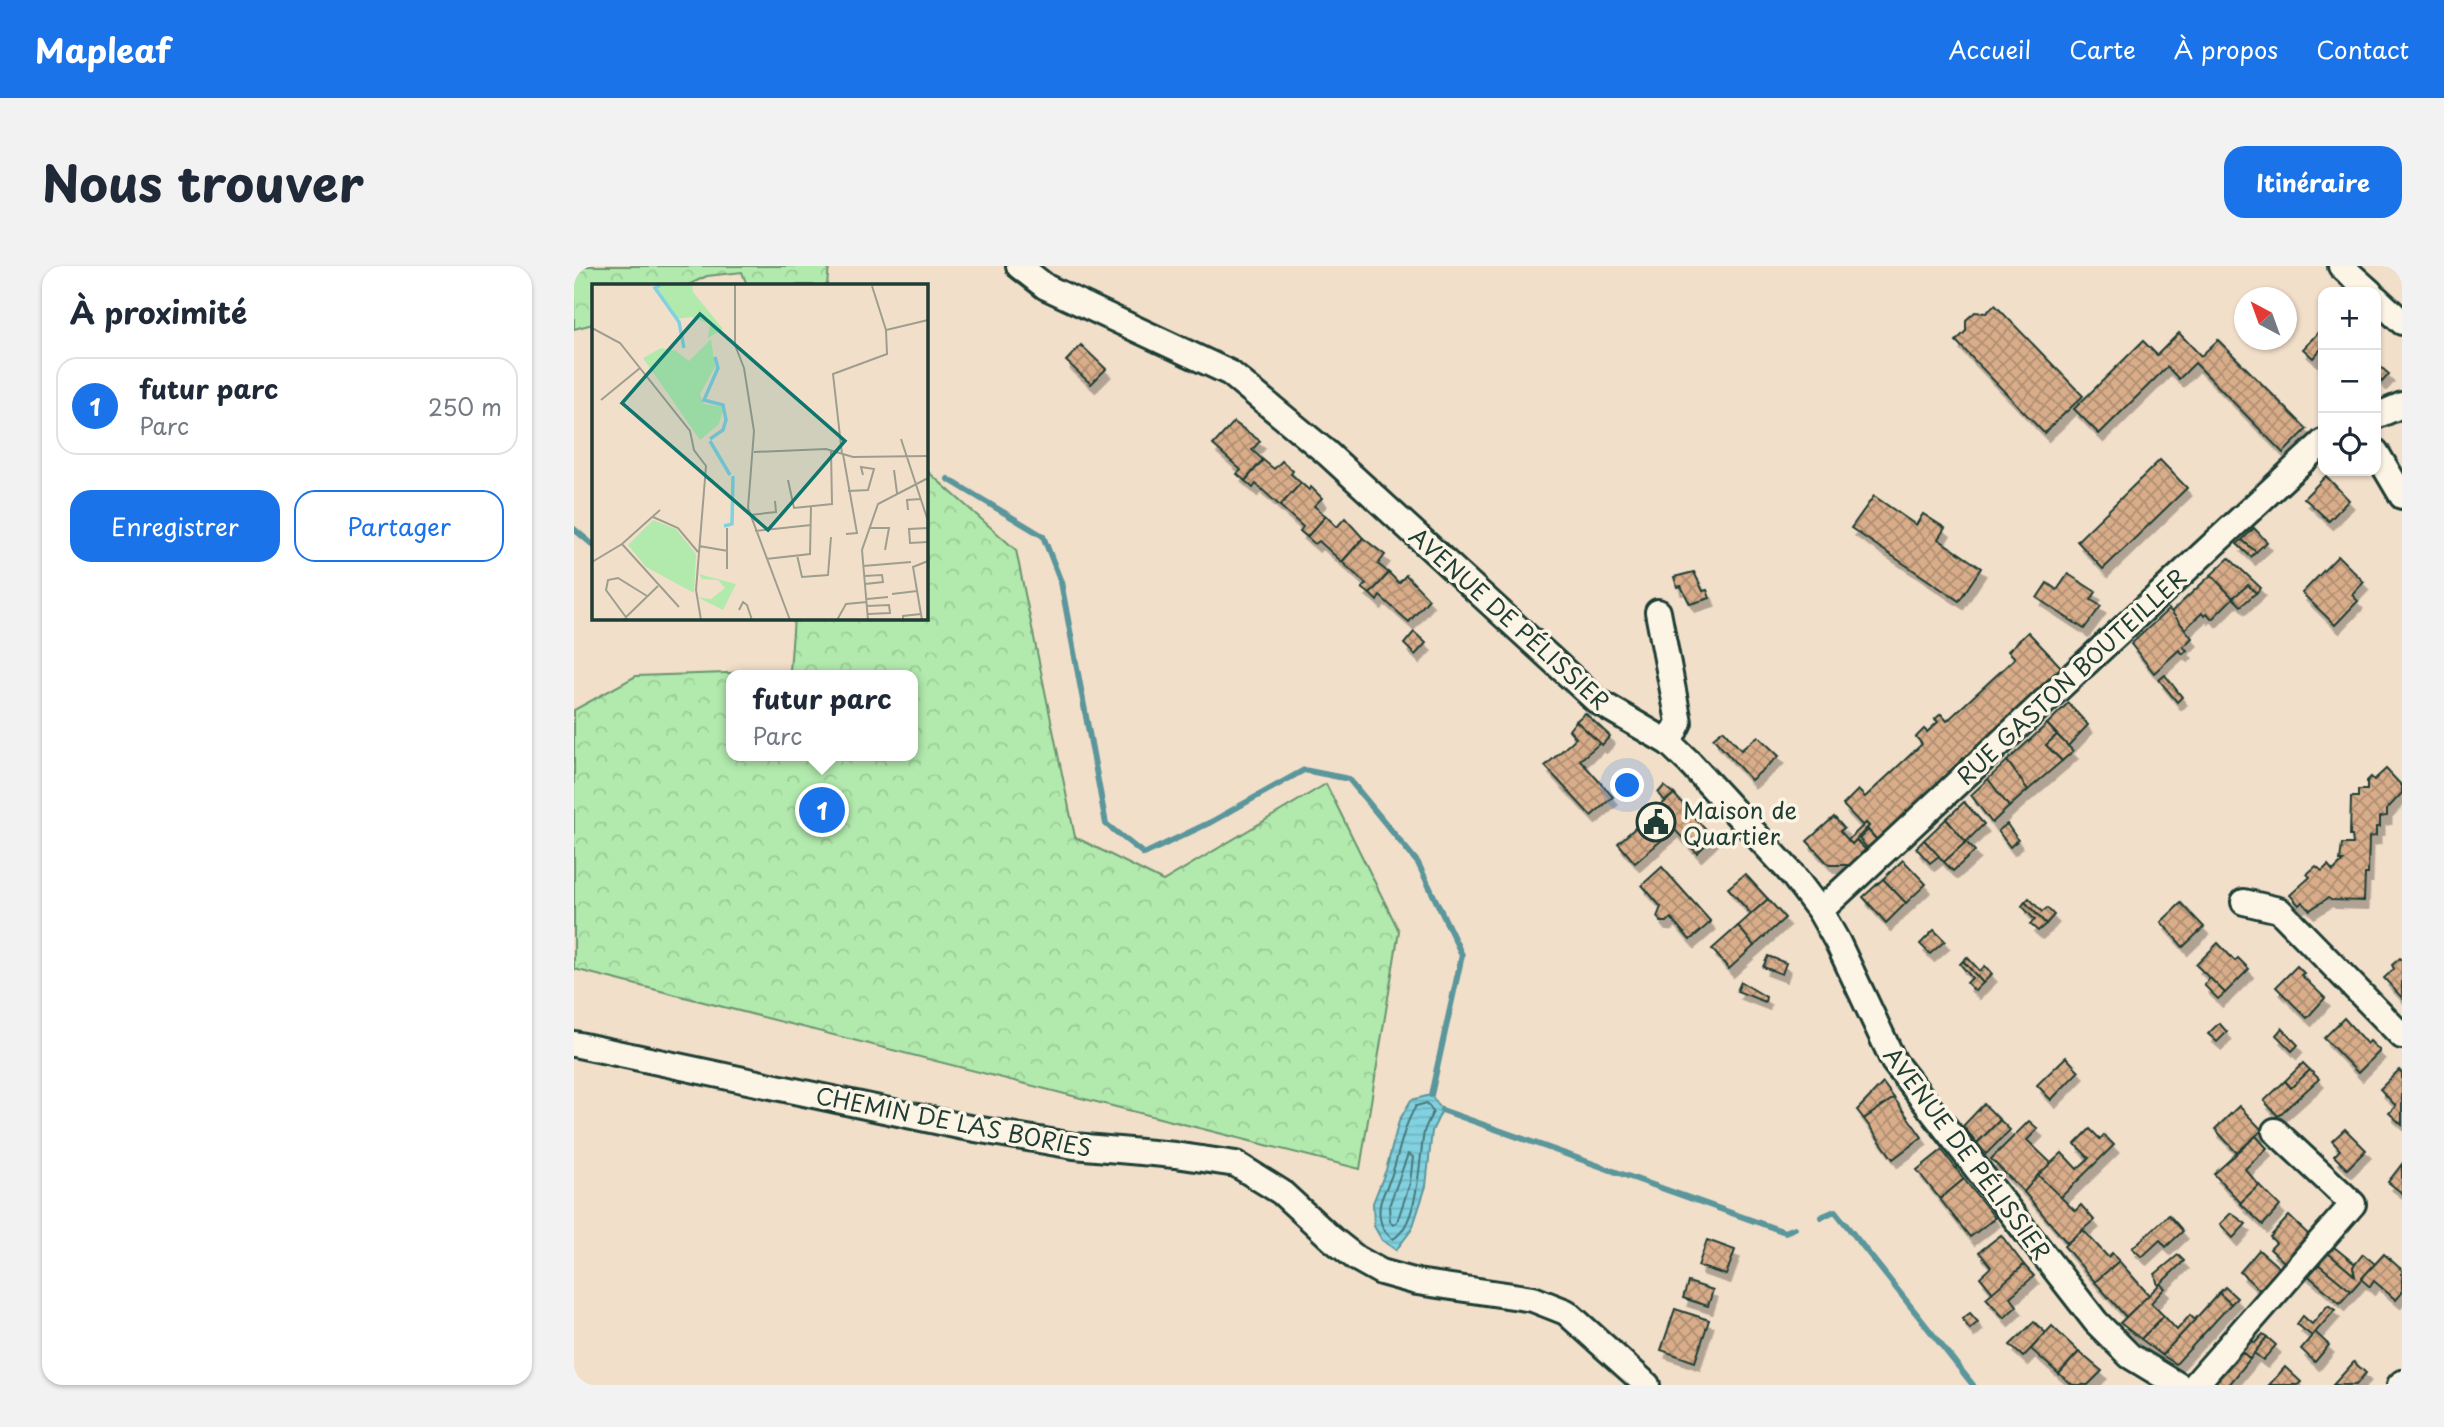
<!DOCTYPE html>
<html lang="fr">
<head>
<meta charset="utf-8">
<style>
  body { margin:0; font-family:"Playpen Sans",sans-serif; background:#f2f2f3; color:#1f2937 }
  .controls { position:absolute; right:21px; top:21px; display:grid; overflow:hidden; border-radius:14px; box-shadow:0 2px 5px #0004 }
  .controls button { width:63px; height:63px; display:grid; place-items:center; padding:0; border:0; border-bottom:2px solid #e0e1e3; background:#fff; color:#1f2937; font:35px sans-serif }
  .compass { position:absolute; left:1660px; top:21px; width:63px; height:63px; border-radius:50%; background:#fff; box-shadow:0 2px 5px #0004; rotate:319deg }
  .you { position:absolute; left:1054px; top:520px; width:24px; height:24px; margin:-18px; border:5px solid #fff; border-radius:50%; background:#1a73e8; box-shadow:0 0 0 10px #1a73e833 }
  .badge { display:grid; place-items:center; width:46px; height:46px; border-radius:50%; background:#1a73e8; color:#fff; font-size:23px; font-weight:700 }
  .pin { position:absolute; translate:-50% -50%; border:4px solid #fff; box-shadow:0 2px 7px #0006 }
  .popup { position:absolute; left:152px; top:404px; width:192px; height:91px; box-sizing:border-box; display:grid; place-content:center; border-radius:14px; background:#fff; filter:drop-shadow(0 2px 5px #0005); font-size:23px; white-space:nowrap; color:#747a83 }
  .popup b { font-size:26px; color:#1f2937 }
  .popup::after { content:''; position:absolute; left:50%; top:100%; margin-left:-14px; border:14px solid transparent; border-top-color:#fff }
  .list { margin:0; padding:0; list-style:none }
  h2 { display:flex; justify-content:space-between; align-items:center; height:91px; margin:0; padding:0 28px; font-size:30px }
  h2 small { font-size:23px; font-weight:400; color:#747a83 }
  .list li { display:grid; grid-template-columns:46px 1fr auto; gap:21px; align-items:center; box-sizing:border-box; height:98px; margin:0 14px 14px; padding:0 14px; border:2px solid #e0e1e3; border-radius:21px }
  .list b { display:block; font-size:26px; white-space:nowrap }
  .list p { margin:0; font-size:23px; white-space:nowrap; color:#747a83 }
  .list em { font-size:23px; font-style:normal; color:#747a83 }
  .actions { display:flex; gap:14px; padding:21px 28px }
  .actions a { flex:1; padding:16px 0; border:2px solid #1a73e8; border-radius:21px; text-align:center; font-size:24px; color:#1a73e8 }
  .actions .main { background:#1a73e8; color:#fff }
  .icon { flex:none; width:38px; height:38px; fill:none; stroke:currentColor; stroke-width:2; stroke-linecap:round; stroke-linejoin:round }
  .map { position:relative; flex:none; width:1828px; height:1119px; overflow:hidden; border-radius:21px }
  header { display:flex; align-items:center; gap:42px; box-sizing:border-box; height:98px; padding:0 35px; background:#1a73e8; color:#fff }
  header strong { font-size:33px }
  nav { display:flex; gap:38px; margin-inline-start:auto; font-size:24px }
  .intro { display:flex; align-items:center; justify-content:space-between; box-sizing:border-box; height:168px; padding:0 42px }
  h1 { margin:0; font-size:49px }
  .button { padding:18px 32px; border-radius:21px; background:#1a73e8; color:#fff; font-size:24px; font-weight:700 }
  main { display:flex; gap:42px; padding:0 42px }
  aside { flex:1; background:#fff; border-radius:21px; box-shadow:0 2px 5px #0004 }
  .map>svg:first-child { display:block }
  .forest { fill:url(#forest-crowns); stroke:#689470; stroke-width:2; fill-rule:evenodd }
  .water { fill:url(#water-rules); stroke:#5a969b; stroke-width:2 }
  .lines { fill:none; stroke-linecap:round; stroke-linejoin:round }
  .shore { stroke:#477879; stroke-width:2 }
  .stream { stroke:#5a969b; stroke-width:6 }
  .building { fill:url(#building-cross-hatch); stroke:#1f3d34; stroke-width:2; filter:url(#shadow) }
  .street-casing { stroke:#1f3d34; stroke-width:30 }
  .street { stroke:#fcf5e5; stroke-width:24 }
  .labels { text-anchor:middle; dominant-baseline:central; stroke-width:7; stroke-linejoin:round; paint-order:stroke }
  .street-label { font-size:23px; fill:#1f3d34; stroke:#fcf5e5 }
  .poi-label { font-size:23px; fill:#1f3d34; stroke:#fcf5e5; text-anchor:start }
  .inset-river { fill:none; stroke:#82d1e0; stroke-width:3.5 }
  .inset-road { fill:none; stroke:#9e9e8e; stroke-width:2 }
  .view { fill:#0f766e; fill-opacity:0.15; stroke:#0f766e; stroke-width:3.5 }
  .inset-edge { fill:none; stroke:#1f3d34; stroke-width:3.5 }
</style>
</head>
<body>
<header>
<strong>Mapleaf</strong>
<nav><a>Accueil</a><a>Carte</a><a>À propos</a><a>Contact</a></nav>
</header>
<div class="intro"><h1>Nous trouver</h1><a class="button">Itinéraire</a></div>
<main>
<aside>
<h2>À proximité<small></small></h2>
<ul class="list">
<li><span class="badge">1</span><div><b>futur parc</b><p>Parc</p></div><em>250 m</em></li>
</ul>
<div class="actions"><a class="main">Enregistrer</a><a>Partager</a></div>
</aside>
<div class="map">
<svg width="1828" height="1119" viewBox="0 0 1828 1119">
  <defs>
    <pattern id="forest-crowns" width="20" height="18" patternUnits="userSpaceOnUse" patternTransform="scale(1.75)"><rect width="20" height="18" fill="#b2eaad"/><path d="M2 6a3 3 0 1 1 6 0M12 15a3 3 0 1 1 6 0" fill="none" stroke="#99ca95"/></pattern>
    <pattern id="water-rules" width="6" height="5" patternUnits="userSpaceOnUse" patternTransform="scale(1.75)"><rect width="6" height="5" fill="#82d1e0"/><path d="M0 2.5h6" fill="none" stroke="#70b4c1"/></pattern>
    <pattern id="building-cross-hatch" width="8" height="8" patternUnits="userSpaceOnUse" patternTransform="scale(1.75)"><rect width="8" height="8" fill="#d9ad8a"/><path d="M0 0l8 8M0 8l8-8" fill="none" stroke="#af8e72"/></pattern>
    <filter id="shadow"><feDropShadow dx="4.5" dy="8" stdDeviation="0" flood-color="#0004"/></filter>
  </defs>
  <rect width="100%" height="100%" fill="#f2dfca"/>
  <filter id="ink" filterUnits="userSpaceOnUse"><feTurbulence type="fractalNoise" baseFrequency=".0143" numOctaves="2"/><feDisplacementMap in="SourceGraphic" scale="14" xChannelSelector="R" yChannelSelector="G"/><feConvolveMatrix kernelMatrix="1 2 1 2 8 2 1 2 1" color-interpolation-filters="sRGB"/></filter>
  <g filter="url(#ink)">
    <g class="forest">
      <path d="M0,0H255L253,19H173L168,6L133,10L114,19H19V58L0,63Z"/>
      <path d="M352,204L442,284L501,571L589,615L752,518L825,665L786,903L0,703V444L62,410L216,405L220,352H352ZM157,409H339V490H157Z"/>
    </g>
    <path class="water" d="M857,829L868,844L858,865L852,920L838,963L822,984L808,974L800,960L799,937L812,904L825,855L837,834Z"/>
    <g class="lines">
      <g class="shore">
        <path d="M853,837L859,846C856,852 852,859 850,866C845,892 845,959 819,973C808,966 804,952 806,939C808,928 815,918 818,908C826,884 829,861 842,840Z"/>
        <path d="M834,888L839,891L836,917L823,956L819,959L816,955L815,940Z"/>
      </g>
      <g class="stream">
        <path d="M374,213L469,270L487,316L532,558L570,588L637,556L730,504L775,513L844,597L888,689L857,829"/>
        <path d="M0,263L19,279"/>
        <path d="M868,844L1211,966L1221,962"/>
        <path d="M1247,951L1261,945L1399,1119"/>
      </g>
    </g>
    <g class="building">
      <path d="M1421,39L1509,130L1470,167L1382,75L1392,65V54L1401,46L1412,47Z"/>
      <path d="M1747,63L1749,85L1747,83L1739,92L1729,83Z"/>
      <path d="M1605,67L1627,90L1644,74L1733,163L1709,187L1621,97L1605,113L1593,101L1525,168L1500,143L1569,75L1583,89Z"/>
      <path d="M507,79L532,103L517,118L492,95Z"/>
      <path d="M1802,97L1815,108L1808,116L1802,110Z"/>
      <path d="M660,156L686,175L678,184L689,194L671,215L663,208L667,204L639,179Z"/>
      <path d="M689,194L700,203L708,195L719,205L717,208L727,217L706,240L682,218L679,222L671,215Z"/>
      <path d="M1586,194L1613,222L1529,303L1503,275Z"/>
      <path d="M1752,210L1775,234L1755,255L1730,232Z"/>
      <path d="M727,217L735,224L737,221L748,232L740,240L752,250L733,271L726,265L729,261L706,240Z"/>
      <path d="M1300,230L1342,259L1349,248L1371,262L1364,273L1407,302L1385,335L1277,262Z"/>
      <path d="M752,250L763,261L771,252L789,272L768,296L745,275L741,278L733,271Z"/>
      <path d="M1680,262L1693,276L1682,286L1668,274Z"/>
      <path d="M789,272L811,289L804,298L815,307L796,328L788,322L792,318L768,296Z"/>
      <path d="M1668,274L1682,286L1677,291L1663,278Z"/>
      <path d="M1764,290L1790,316L1778,329L1784,335L1761,359L1728,327Z"/>
      <path d="M1655,292L1687,322L1682,327L1674,319L1659,332L1637,309Z"/>
      <path d="M1120,306L1129,325L1133,324L1136,332L1116,338L1107,320L1103,321L1100,311Z"/>
      <path d="M815,307L825,317L832,309L855,333L835,356L806,330L803,335L796,328Z"/>
      <path d="M1494,308L1522,326L1517,334L1527,340L1510,363L1463,332L1473,317L1483,324Z"/>
      <path d="M1637,309L1659,332L1638,353L1633,347L1630,350L1628,347L1611,363L1597,346Z"/>
      <path d="M1674,319L1682,327L1667,340L1659,332Z"/>
      <path d="M1595,343L1618,372L1609,381L1613,384L1609,388L1605,384L1580,407L1557,378Z"/>
      <path d="M840,366L852,377L841,389L830,378Z"/>
      <path d="M1454,366L1488,402L1303,574L1293,563L1295,560L1292,557L1289,560L1269,539L1284,524L1291,531L1348,478L1342,471L1350,463L1353,466L1364,456L1361,453L1367,448L1373,455L1441,392L1434,385Z"/>
      <path d="M1591,409L1608,431L1603,436L1585,414Z"/>
      <path d="M1494,437L1514,459L1494,480L1473,458Z"/>
      <path d="M1011,447L1036,470L1028,479L1002,455Z"/>
      <path d="M1002,455L1026,477L1006,494L1039,531L1017,550L971,500L1002,472L995,464Z"/>
      <path d="M1473,458L1483,469L1472,479L1488,495L1454,524L1433,495Z"/>
      <path d="M1149,464L1167,484L1184,470L1205,490L1177,514L1139,472Z"/>
      <path d="M1483,469L1499,485L1488,495L1472,479Z"/>
      <path d="M1433,495L1454,524L1435,541L1414,513Z"/>
      <path d="M1812,503L1828,520V527L1813,543V550L1806,551V561H1802V570L1795,571L1794,608H1791L1790,635L1757,634L1754,632L1736,644L1728,636L1725,639L1716,629L1736,611L1733,608L1742,600L1748,605L1754,599L1759,605L1769,595H1766L1768,578H1779L1778,570H1776L1777,531H1784V524H1793V515L1797,511L1800,514Z"/>
      <path d="M1414,513L1435,541L1418,557L1397,529Z"/>
      <path d="M1090,520L1100,528L1091,535L1084,527Z"/>
      <path d="M1100,528L1139,572L1123,587L1100,563L1096,567L1091,562L1099,556L1085,541Z"/>
      <path d="M1390,536L1410,558L1392,576L1372,553Z"/>
      <path d="M1085,541L1099,556L1091,562L1096,567L1061,597L1044,577Z"/>
      <path d="M1260,551L1270,562L1266,565L1278,578L1282,574L1292,584L1276,599H1255L1233,575Z"/>
      <path d="M1372,553L1392,576L1370,596L1350,574Z"/>
      <path d="M1292,557L1295,560L1278,578L1274,574Z"/>
      <path d="M1433,558L1444,574L1436,581L1424,565Z"/>
      <path d="M1294,564L1303,574L1293,582L1285,573Z"/>
      <path d="M1350,574L1365,590L1356,597L1342,582Z"/>
      <path d="M1392,576L1401,585L1379,605L1370,596Z"/>
      <path d="M1329,594L1352,618L1332,637L1309,613Z"/>
      <path d="M1088,601L1137,656L1116,674L1097,652L1093,656H1087L1083,651L1087,641L1068,619Z"/>
      <path d="M1171,608L1194,633L1177,648L1154,622Z"/>
      <path d="M1309,613L1332,637L1312,657L1289,631Z"/>
      <path d="M1455,632L1468,646L1473,642L1480,649L1472,658L1451,636Z"/>
      <path d="M1194,633L1211,652L1180,680L1164,660Z"/>
      <path d="M1451,636L1472,658L1464,665L1456,658L1461,654L1448,640Z"/>
      <path d="M1607,637L1630,661L1609,681L1587,656Z"/>
      <path d="M1164,660L1180,680L1155,703L1138,683Z"/>
      <path d="M1360,664L1371,675L1356,688L1346,678Z"/>
      <path d="M1644,677L1661,695L1664,692L1675,703L1651,727L1622,699Z"/>
      <path d="M1194,690L1212,697L1208,708L1189,701Z"/>
      <path d="M1393,691L1406,705L1411,700L1418,708L1409,717L1389,695Z"/>
      <path d="M1826,692L1828,694V732L1810,712L1820,703L1818,699Z"/>
      <path d="M1389,695L1409,717L1401,725L1393,717L1398,712L1386,698Z"/>
      <path d="M1723,700L1730,707L1727,709L1751,732L1733,752L1702,721Z"/>
      <path d="M1636,712L1651,727L1644,733L1630,719Z"/>
      <path d="M1167,716L1192,731L1191,736L1163,725Z"/>
      <path d="M1770,752L1793,778L1796,775L1806,785L1784,807L1750,772Z"/>
      <path d="M1645,757L1653,766L1643,776L1634,768Z"/>
      <path d="M1708,762L1724,779L1718,785L1702,769Z"/>
      <path d="M1492,791L1505,805L1477,834L1463,819Z"/>
      <path d="M1729,797L1736,804L1717,822L1711,815Z"/>
      <path d="M1736,804L1745,813L1704,850L1690,835L1711,815L1717,822Z"/>
      <path d="M1825,804L1828,807V859L1815,847L1822,840L1806,823Z"/>
      <path d="M1309,817L1320,832L1290,853L1283,844Z"/>
      <path d="M1320,832L1348,871L1319,893L1290,853Z"/>
      <path d="M1410,838L1426,854L1403,877L1389,860Z"/>
      <path d="M1665,840L1688,864L1663,887L1641,863Z"/>
      <path d="M1426,854L1436,864L1412,888L1403,877Z"/>
      <path d="M1455,855L1464,863L1453,874L1477,897L1450,926L1417,893Z"/>
      <path d="M1516,863L1526,873L1530,869L1540,879L1486,932L1464,909L1488,887L1503,903L1515,892L1501,878Z"/>
      <path d="M1771,863L1792,884L1773,903L1760,890L1766,884L1758,875Z"/>
      <path d="M1682,870L1693,882L1671,903L1685,919L1667,937L1640,908Z"/>
      <path d="M1368,884L1390,913L1366,933L1343,904Z"/>
      <path d="M1828,898V927L1814,916Z"/>
      <path d="M1464,909L1501,945L1507,939L1520,954L1493,977L1450,926Z"/>
      <path d="M1390,913L1421,952L1396,971L1366,933Z"/>
      <path d="M1685,919L1706,940L1689,959L1666,937Z"/>
      <path d="M1657,947L1672,958L1659,972L1646,958Z"/>
      <path d="M1595,949L1609,965L1592,981L1586,974L1568,991L1558,982Z"/>
      <path d="M1715,950L1736,970L1711,997L1696,983L1702,977L1696,971Z"/>
      <path d="M1509,964L1534,991L1538,987L1545,995L1521,1016L1490,980Z"/>
      <path d="M1427,969L1450,999L1419,1027L1406,1011L1417,1001L1405,986Z"/>
      <path d="M1133,974L1161,984L1152,1009L1124,1000Z"/>
      <path d="M1760,981L1781,998L1779,1001L1781,1010L1754,988Z"/>
      <path d="M1748,982L1781,1010L1779,1001L1789,988L1801,998L1777,1025L1739,994Z"/>
      <path d="M1685,984L1709,1005L1689,1027L1666,1006Z"/>
      <path d="M1810,988L1828,1004V1027L1822,1034L1800,1015L1796,1021L1787,1013Z"/>
      <path d="M1604,989L1610,995L1584,1020L1581,1008Z"/>
      <path d="M1739,994L1777,1025L1766,1037L1730,1006Z"/>
      <path d="M1545,995L1575,1029L1552,1051L1521,1016Z"/>
      <path d="M1450,999L1460,1010L1436,1031L1443,1040L1430,1052L1412,1032Z"/>
      <path d="M1114,1016L1139,1024L1134,1040L1109,1032Z"/>
      <path d="M1586,1018L1591,1022L1577,1037L1590,1050L1567,1073L1546,1057Z"/>
      <path d="M1651,1021L1663,1032L1657,1038L1645,1027Z"/>
      <path d="M1645,1027L1657,1038L1602,1098L1588,1089Z"/>
      <path d="M1754,1039L1761,1044L1738,1070L1723,1058L1729,1050L1738,1058Z"/>
      <path d="M1101,1043L1135,1054L1121,1096L1087,1084Z"/>
      <path d="M1396,1047L1404,1056L1396,1063L1388,1053Z"/>
      <path d="M1616,1049L1621,1054L1588,1089L1567,1073L1590,1050L1603,1064Z"/>
      <path d="M1460,1056L1472,1067L1449,1091L1436,1079Z"/>
      <path d="M1478,1060L1505,1086L1485,1108L1457,1083Z"/>
      <path d="M1681,1062L1685,1065L1678,1074L1681,1077L1689,1068L1693,1071L1676,1093L1664,1082Z"/>
      <path d="M1741,1066L1755,1079L1741,1096L1727,1083Z"/>
      <path d="M1693,1071L1702,1079L1689,1094L1680,1087Z"/>
      <path d="M1665,1083L1676,1093L1655,1119H1635Z"/>
      <path d="M1505,1086L1528,1105L1514,1119H1499L1485,1108Z"/>
      <path d="M1780,1096L1792,1107L1782,1119H1759Z"/>
      <path d="M1711,1101L1727,1116L1724,1119H1695Z"/>
    </g>
    <g class="lines">
      <defs>
        <g id="street">
          <path d="M445,0L472,21L656,107L753,187L1023,435L1095,477L1116,497L1218,608L1246,645L1264,677L1320,796L1522,1056L1556,1090L1604,1119"/>
          <path d="M1767,0L1796,26"/>
          <path d="M1802,32L1828,56"/>
          <path d="M1802,150L1828,139"/>
          <path d="M1802,186L1828,230"/>
          <path d="M1084,346L1105,456L1095,477"/>
          <path d="M1670,636L1705,644L1828,770"/>
          <path d="M1246,645L1749,176"/>
          <path d="M0,778L390,861L500,880L601,889L662,898L707,926L758,973L782,992L807,1006L843,1016L959,1033L992,1046L1073,1119"/>
          <path d="M1621,1119L1779,938L1701,865"/>
          <path d="M1826,1119L1828,1117"/>
        </g>
      </defs>
      <use href="#street" class="street-casing"/>
      <use href="#street" class="street"/>
    </g>
  </g>
  <defs>
    <symbol id="civic-ring" viewBox="-11 -11 22 22"><circle r="9.5" fill="#fcf5e5" stroke="#1f3d34" stroke-width="1.5"/><path d="M-.6-6.5H3V-4.5H.6V-3L4-1V1h2V6H-6V1h2V-1L-.6-3ZM-1.2 2.5V6h2.4V2.5Z" fill="#1f3d34"/></symbol>
  </defs>
  <g fill-rule="evenodd">
    <use href="#civic-ring" x="1060" y="534" width="44" height="44"/>
  </g>
  <g class="labels">
    <g class="street-label">
      <text transform="translate(936 352) rotate(42)">AVENUE DE PÉLISSIER</text>
      <text transform="translate(1497 410) rotate(-43)">RUE GASTON BOUTEILLER</text>
      <text transform="translate(380 855) rotate(11)">CHEMIN DE LAS BORIES</text>
      <text transform="translate(1394 887) rotate(53)">AVENUE DE PÉLISSIER</text>
    </g>
    <g class="poi-label">
      <text x="1109" y="543">Maison de<tspan x="1109" dy="26">Quartier</tspan></text>
    </g>
  </g>
  <g transform="translate(18 18)">
    <rect width="336" height="336" fill="#f2dfca"/>
    <path d="M107,290L144,300L131,326L105,313L119,315L133,304L126,296L110,295Z" fill="#b2eaad"/>
    <path d="M70,0H100L101,8L131,45L116,54L118,40L100,33L83,35L64,6ZM119,55L123,83L108,110L112,120L132,123L127,140L108,156L51,74L69,64L84,67L97,77Z" fill="#b2eaad"/>
    <path d="M61,236L84,245L104,270L102,309L54,283L36,261Z" fill="#b2eaad"/>
    <path class="inset-river" d="M68,1L63,4L87,38L92,64M118,155L131,146L134,136L131,121L112,116L126,84L123,73M118,157L138,191M132,242L140,240L141,192"/>
    <path class="inset-road" d="M143,0V61L152,84L162,147L156,224L198,336M280,2L294,46M0,44L28,59L98,147L102,166L114,182L104,306L109,336M9,116L48,84M309,155L336,237M162,168L234,165L261,173L336,172M250,170L241,90L295,70L294,46L336,36M251,170L265,249L254,250M302,186L305,209M196,196L202,224L240,220L239,166M256,207L276,206L282,185L269,183L271,191M316,226L315,216L328,215M158,231L184,228L183,217M61,233L86,244L106,268M277,244H297L293,266M336,244L317,245L318,259L336,258M163,247L219,241M30,260L87,323M107,262L136,267M205,271L210,293L236,291L239,253M174,275L218,270L219,223M0,278L30,260L68,226M271,282L319,278M135,285V244M272,292L290,291L291,298L273,300M300,310L325,307M275,315L296,313M275,322L297,321L298,329L276,330M147,326L151,318L155,321L160,336M31,336L66,302M36,336L14,306L16,296L26,294L55,312M245,336L254,320L275,318M276,336L270,266L286,220L336,194M311,336V332L329,330M330,336L321,283L336,277"/>
    <path class="view" d="M108,30L253,157L176,246L30,119Z"/>
    <rect width="336" height="336" class="inset-edge"/>
  </g>
</svg>
<div class="controls">
<button>+</button>
<button>−</button>
<button><svg class="icon" aria-label="locate" viewBox="0 0 24 24"><circle cx="12" cy="12" r="6"/><path d="M12 2v4M12 18v4M2 12h4M18 12h4"/></svg></button>
</div>
<svg class="compass" viewBox="-18 -18 36 36"><path d="M0-13l5 13h-10z" fill="#e53935"/><path d="M0 13l5-13h-10z" fill="#747a83"/></svg>
<div class="you"></div>
<div class="pin badge" style="left:248px;top:544px">1</div>
<div class="popup"><b>futur parc</b>Parc</div>
</div>
</main>
</body>
</html>
